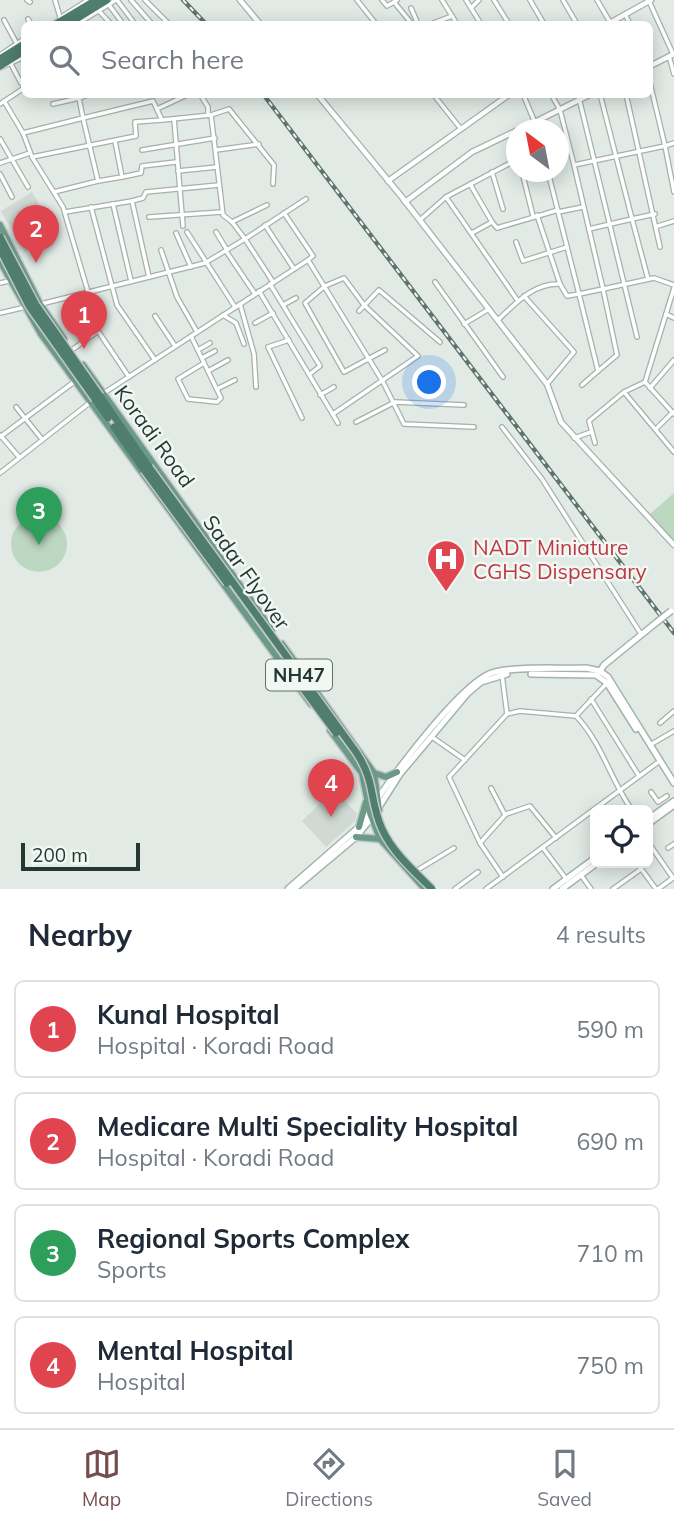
<!DOCTYPE html>
<html lang="en">
<head>
<meta charset="utf-8">
<style>
  body { margin:0; font-family:Mulish,sans-serif; background:#f6f6f7; color:#1f2937 }
  .controls { position:absolute; right:21px; bottom:21px; display:grid; overflow:hidden; border-radius:10px; box-shadow:0 4px 18px #0003 }
  .controls button { width:63px; height:63px; display:grid; place-items:center; padding:0; border:0; border-bottom:2px solid #e0e1e3; background:#fff; color:#1f2937; font:35px sans-serif }
  .compass { position:absolute; left:506px; top:119px; width:63px; height:63px; border-radius:50%; background:#fff; box-shadow:0 4px 18px #0003; rotate:328deg }
  .scale { position:absolute; left:21px; bottom:18px; width:119px; box-sizing:border-box; padding-left:7px; border:4px solid #243831; border-top:0; font-size:19px; line-height:24px; white-space:nowrap; color:#243831; -webkit-text-stroke:5px #f1f7f3; paint-order:stroke }
  .you { position:absolute; left:430px; top:383px; width:24px; height:24px; margin:-18px; border:5px solid #fff; border-radius:50%; background:#1a73e8; box-shadow:0 0 0 10px #1a73e833 }
  .badge { display:grid; place-items:center; width:46px; height:46px; border-radius:50%; background:#764d4e; color:#fff; font-size:23px; font-weight:700 }
  .pin { position:absolute; translate:-50% -58px; filter:drop-shadow(0 2px 4px #0008) }
  .pin::after { content:''; position:absolute; top:37px; width:24px; height:21px; background:inherit; clip-path:polygon(0 0,100% 0,50% 100%) }
  .list { margin:0; padding:0; list-style:none }
  h2 { display:flex; justify-content:space-between; align-items:center; height:91px; margin:0; padding:0 28px; font-size:30px }
  h2 small { font-size:23px; font-weight:400; color:#747a83 }
  .list li { display:grid; grid-template-columns:46px 1fr auto; gap:21px; align-items:center; box-sizing:border-box; height:98px; margin:0 14px 14px; padding:0 14px; border:2px solid #e0e1e3; border-radius:10px }
  .list b { display:block; font-size:26px; white-space:nowrap }
  .list p { margin:0; font-size:23px; white-space:nowrap; color:#747a83 }
  .list em { font-size:23px; font-style:normal; color:#747a83 }
  .icon { flex:none; width:38px; height:38px; fill:none; stroke:currentColor; stroke-width:2; stroke-linecap:round; stroke-linejoin:round }
  .map { position:relative; flex:none; width:674px; height:889px; overflow:hidden }
  .search { position:absolute; background:#fff; box-shadow:0 4px 18px #0003; left:21px; right:21px; top:21px; height:77px; display:flex; align-items:center; gap:18px; box-sizing:border-box; padding:0 24px; border-radius:10px; color:#747a83; font-size:26px }
  .sheet { height:539px; background:#fff }
  nav { display:flex; justify-content:space-around; align-items:center; box-sizing:border-box; height:98px; border-top:2px solid #e0e1e3; background:#fff; font-size:19px; color:#747a83 }
  nav a { display:grid; justify-items:center; gap:4px }
  nav .on { color:#764d4e }
  .map>svg:first-child { display:block }
  .built { fill:#d0d9d4 }
  .green { fill:#bdd8c1 }
  .lines { fill:none; stroke-linecap:round; stroke-linejoin:round }
  .minor-casing { stroke:#a5b1ab; stroke-width:6 }
  .tertiary-casing { stroke:#a5b1ab; stroke-width:7 }
  .secondary-casing { stroke:#a2b4ac; stroke-width:8 }
  .primary-casing { stroke:#c2c7c5; stroke-width:9 }
  .trunk-casing { stroke:#c2c7c5; stroke-width:10 }
  .minor { stroke:#fff; stroke-width:3.5 }
  .tertiary { stroke:#fff; stroke-width:4.5 }
  .secondary { stroke:#fff; stroke-width:5 }
  .primary { stroke:#6b9a89; stroke-width:6 }
  .trunk { stroke:#4f7e6e; stroke-width:7 }
  .rail-casing { stroke:#5e746c; stroke-width:4.5 }
  .rail { stroke:#f1f7f3; stroke-width:2; stroke-dasharray:5; stroke-linecap:butt }
  .secondary-bridge-casing { stroke:#a2b4ac; stroke-width:8; stroke-linecap:butt }
  .trunk-bridge-casing { stroke:#c2c7c5; stroke-width:10; stroke-linecap:butt }
  .secondary-bridge { stroke:#fff; stroke-width:5 }
  .trunk-bridge { stroke:#4f7e6e; stroke-width:7 }
  .labels { text-anchor:middle; dominant-baseline:central; stroke-width:5; stroke-linejoin:round; paint-order:stroke }
  .shield { fill:#f1f7f3; stroke:#62716b; stroke-width:2 }
  .shield-label { font-size:19px; font-weight:bold; fill:#243831 }
  .street-label { font-size:21px; fill:#243831; stroke:#f1f7f3 }
  .health-label { font-size:21px; fill:#be3a42; stroke:#f1f7f3; text-anchor:start }
</style>
</head>
<body>
<div class="map">
<svg width="674" height="889" viewBox="0 0 674 889">
  <rect width="100%" height="100%" fill="#e1eae5"/>
  <g class="built">
    <path d="M32,192L56,233L25,252L1,211Z"/>
    <path d="M333,791L357,813L355,821L326,847L302,821Z"/>
  </g>
  <g class="green">
    <path d="M674,493V541L650,514Z"/>
    <circle cx="39" cy="544" r="28"/>
  </g>
  <g class="lines">
    <defs>
      <g id="minor">
        <path d="M27,0L30,2"/>
        <path d="M55,0L60,17"/>
        <path d="M117,0L135,24"/>
        <path d="M131,0L152,24"/>
        <path d="M145,0L169,24"/>
        <path d="M357,0L376,24"/>
        <path d="M382,0L387,6L394,2"/>
        <path d="M397,0L394,2L412,24"/>
        <path d="M442,0L457,24"/>
        <path d="M466,0L471,8"/>
        <path d="M479,0L471,8L481,24"/>
        <path d="M494,0L509,24"/>
        <path d="M530,0L544,24"/>
        <path d="M563,0L577,24"/>
        <path d="M597,0L610,22"/>
        <path d="M649,1L673,54"/>
        <path d="M109,5L123,24"/>
        <path d="M411,8L418,24"/>
        <path d="M99,11L111,24"/>
        <path d="M625,14L630,24"/>
        <path d="M63,16L88,0"/>
        <path d="M28,19L31,24"/>
        <path d="M4,20L17,44"/>
        <path d="M77,24L116,0"/>
        <path d="M431,24L452,16"/>
        <path d="M0,55L24,39"/>
        <path d="M669,56L674,74"/>
        <path d="M11,64L21,83"/>
        <path d="M4,66L24,57"/>
        <path d="M650,83L665,146L674,143"/>
        <path d="M200,94L208,107V115"/>
        <path d="M433,94L461,129"/>
        <path d="M523,94L538,130"/>
        <path d="M551,94L560,110L574,165"/>
        <path d="M578,94L637,337"/>
        <path d="M600,94L632,219L655,214"/>
        <path d="M626,94L660,247"/>
        <path d="M4,101L23,133L32,157L63,207L88,292"/>
        <path d="M0,104L24,88"/>
        <path d="M53,104L79,98"/>
        <path d="M157,109L189,94"/>
        <path d="M211,115L229,109L274,165L273,184"/>
        <path d="M174,119L183,226"/>
        <path d="M23,133L83,118L79,98L91,94"/>
        <path d="M511,133L516,153"/>
        <path d="M0,139L28,187"/>
        <path d="M142,150L215,138"/>
        <path d="M216,150L259,144"/>
        <path d="M32,157L136,136L135,122L162,120"/>
        <path d="M0,163L30,153"/>
        <path d="M178,171L217,167"/>
        <path d="M492,172L503,209"/>
        <path d="M522,172L533,216"/>
        <path d="M0,174L12,197"/>
        <path d="M122,177L141,173L142,166L176,162"/>
        <path d="M98,181L122,177L115,141"/>
        <path d="M470,184L492,222L472,233"/>
        <path d="M54,192L98,181L83,118L153,101L162,120L211,115L223,215L232,222L245,239L306,199"/>
        <path d="M674,192L665,146L574,165L603,289L579,294L598,371L617,355L603,289L654,278L674,285"/>
        <path d="M446,197L518,301"/>
        <path d="M132,201L149,277"/>
        <path d="M113,204L131,281"/>
        <path d="M91,207L117,305L155,360"/>
        <path d="M65,212L132,201L143,198L146,192L219,185"/>
        <path d="M558,212L583,207"/>
        <path d="M284,213L313,256L308,260"/>
        <path d="M537,215L560,284"/>
        <path d="M149,217L222,212"/>
        <path d="M420,220L446,197L516,160"/>
        <path d="M232,222L267,205"/>
        <path d="M492,222L497,228L558,210"/>
        <path d="M265,225L294,269"/>
        <path d="M658,226L674,221"/>
        <path d="M589,229L632,219L648,279"/>
        <path d="M187,232L235,307"/>
        <path d="M216,232L227,250"/>
        <path d="M176,233L191,267"/>
        <path d="M516,242L523,261L567,247"/>
        <path d="M161,250L177,297L197,332"/>
        <path d="M226,251L255,294"/>
        <path d="M435,282L503,377"/>
        <path d="M0,283L9,281"/>
        <path d="M270,284L320,366L310,374"/>
        <path d="M674,288L645,382L674,414"/>
        <path d="M259,291L338,423"/>
        <path d="M524,296L574,352L547,384"/>
        <path d="M41,304L205,263L245,239L273,282"/>
        <path d="M240,304L254,354L256,387"/>
        <path d="M283,305L296,298"/>
        <path d="M359,311L379,290L440,342"/>
        <path d="M0,313L26,307"/>
        <path d="M666,314L674,318"/>
        <path d="M223,315L236,323L244,344"/>
        <path d="M155,316L175,346"/>
        <path d="M498,320C516,303 533,283 560,284L567,296L579,294L548,172"/>
        <path d="M255,323L273,313"/>
        <path d="M464,324L489,309"/>
        <path d="M191,336L221,398L217,402L188,399L178,379L204,363"/>
        <path d="M289,340L268,347L302,418"/>
        <path d="M72,350L98,331L129,377"/>
        <path d="M198,350L210,343"/>
        <path d="M202,358L215,351"/>
        <path d="M208,371L228,360"/>
        <path d="M582,385L598,371"/>
        <path d="M650,388L674,360"/>
        <path d="M217,389L235,380"/>
        <path d="M624,392L674,452"/>
        <path d="M104,393L308,260L383,382L404,424L474,427"/>
        <path d="M320,395L334,387"/>
        <path d="M16,407L41,438"/>
        <path d="M333,414L418,356L364,305L344,278L325,286L305,303L344,372L385,350"/>
        <path d="M356,422L395,402L464,405"/>
        <path d="M502,427L542,479L641,634"/>
        <path d="M656,429L673,412"/>
        <path d="M0,435L19,457"/>
        <path d="M0,437L74,382"/>
        <path d="M574,438L591,432"/>
        <path d="M595,443L589,421L624,392L645,382"/>
        <path d="M0,473L92,401"/>
        <path d="M502,675L507,714"/>
        <path d="M591,699L639,776"/>
        <path d="M576,716L607,683"/>
        <path d="M660,723L674,711"/>
        <path d="M432,737L465,760"/>
        <path d="M650,745L674,731"/>
        <path d="M491,788L505,815"/>
        <path d="M651,792L658,802L667,796"/>
        <path d="M648,842L673,878"/>
        <path d="M480,843L506,814L530,806L556,838"/>
        <path d="M543,848L567,880"/>
        <path d="M668,848L674,844"/>
        <path d="M637,863L656,889"/>
        <path d="M416,871L454,848"/>
        <path d="M581,875L591,889"/>
        <path d="M503,877L480,843L449,777L507,714L520,711L576,716C602,743 611,781 632,810"/>
        <path d="M455,889L478,872"/>
        <path d="M486,889L657,763"/>
        <path d="M613,889L641,869"/>
        <path d="M658,889L673,878"/>
      </g>
      <g id="tertiary">
        <path d="M240,0L260,24"/>
        <path d="M608,24L651,0"/>
        <path d="M650,66L674,54"/>
        <path d="M317,94L401,196L547,384L561,422L674,545"/>
        <path d="M519,130L591,94"/>
        <path d="M388,181L510,94"/>
        <path d="M405,202L472,152L516,131"/>
      </g>
      <g id="secondary">
        <path d="M599,673L604,665L657,622"/>
        <path d="M531,674L596,675L607,683L636,729"/>
        <path d="M377,800C394,773 466,677 495,672C521,666 559,669 586,668L600,671L608,677L674,783"/>
        <path d="M379,807L400,774L468,693L481,682L507,674"/>
        <path d="M648,819L674,801"/>
        <path d="M648,824L674,805"/>
        <path d="M288,889L359,827L370,812"/>
        <path d="M294,889L356,837L374,815"/>
        <path d="M553,889L595,858"/>
        <path d="M562,889L597,863"/>
      </g>
      <g id="primary">
        <path d="M0,225L40,304L64,339"/>
        <path d="M0,261L41,334L311,704"/>
        <path d="M83,365L272,630"/>
        <path d="M282,644L374,773L379,810"/>
        <path d="M330,730L362,773L370,813L380,839L425,889"/>
        <path d="M374,773L386,777L397,772"/>
        <path d="M359,827L366,802"/>
        <path d="M356,837L380,839"/>
      </g>
      <g id="trunk">
        <path d="M56,24L96,0"/>
        <path d="M68,24L107,0"/>
        <path d="M0,59L24,44"/>
        <path d="M0,66L24,51"/>
        <path d="M100,396L149,467"/>
        <path d="M95,399L108,418"/>
        <path d="M114,427L144,470"/>
      </g>
    </defs>
    <use href="#minor" class="minor-casing"/>
    <use href="#tertiary" class="tertiary-casing"/>
    <use href="#secondary" class="secondary-casing"/>
    <use href="#primary" class="primary-casing"/>
    <use href="#trunk" class="trunk-casing"/>
    <use href="#minor" class="minor"/>
    <use href="#tertiary" class="tertiary"/>
    <use href="#secondary" class="secondary"/>
    <use href="#primary" class="primary"/>
    <use href="#trunk" class="trunk"/>
    <defs>
      <g id="rail">
        <path d="M183,0L206,24"/>
        <path d="M263,94L674,633"/>
      </g>
    </defs>
    <use href="#rail" class="rail-casing"/>
    <use href="#rail" class="rail"/>
    <defs>
      <path id="secondary-bridge" d="M657,622L671,611"/>
      <g id="trunk-bridge">
        <path d="M0,237L36,305L100,396"/>
        <path d="M0,249L29,306L95,399"/>
        <path d="M149,467L356,752C376,782 369,800 382,829C393,853 414,871 432,889"/>
        <path d="M144,470L227,583"/>
        <path d="M293,675L336,733"/>
      </g>
    </defs>
    <use href="#secondary-bridge" class="secondary-bridge-casing"/>
    <use href="#trunk-bridge" class="trunk-bridge-casing"/>
    <use href="#secondary-bridge" class="secondary-bridge"/>
    <use href="#trunk-bridge" class="trunk-bridge"/>
  </g>
  <defs>
    <symbol id="hospital-pin" viewBox="-11 -11 22 30"><path d="M0 17L-7.5 6A9.5 9.5 0 1 1 7.5 6Z" fill="#e0444e" stroke="#f1f7f3"/><path d="M-5-5h3v3.5h4V-5h3V5h-3V1.5h-4V5h-3Z" fill="#fff"/></symbol>
  </defs>
  <g fill-rule="evenodd">
    <use href="#hospital-pin" x="424" y="537" width="44" height="60"/>
  </g>
  <g class="labels">
    <rect class="shield" x="266" y="659.5" width="66" height="31" rx="5"/>
    <g class="shield-label">
      <text x="299" y="675">NH47</text>
    </g>
    <g class="street-label">
      <text transform="translate(155 436) rotate(54)">Koradi Road</text>
      <text transform="translate(247 572) rotate(55)">Sadar Flyover</text>
    </g>
    <g class="health-label">
      <text x="473" y="547">NADT Miniature<tspan x="473" dy="24">CGHS Dispensary</tspan></text>
    </g>
  </g>
</svg>
<div class="controls">
<button><svg class="icon" aria-label="locate" viewBox="0 0 24 24"><circle cx="12" cy="12" r="6"/><path d="M12 2v4M12 18v4M2 12h4M18 12h4"/></svg></button>
</div>
<svg class="compass" viewBox="-18 -18 36 36"><path d="M0-13l5 13h-10z" fill="#e53935"/><path d="M0 13l5-13h-10z" fill="#747a83"/></svg>
<div class="scale">200 m</div>
<div class="you"></div>
<div class="pin badge" style="left:84px;top:349px;background:#e0444e">1</div>
<div class="pin badge" style="left:36px;top:263px;background:#e0444e">2</div>
<div class="pin badge" style="left:39px;top:545px;background:#2e9e5b">3</div>
<div class="pin badge" style="left:331px;top:817px;background:#e0444e">4</div>
<div class="search"><svg class="icon" aria-label="search" viewBox="0 0 24 24"><circle cx="10" cy="10" r="6"/><path d="M15 15l6 6"/></svg>Search here</div>
</div>
<section class="sheet">
<h2>Nearby<small>4 results</small></h2>
<ul class="list">
<li><span class="badge" style="background:#e0444e">1</span><div><b>Kunal Hospital</b><p>Hospital · Koradi Road</p></div><em>590 m</em></li>
<li><span class="badge" style="background:#e0444e">2</span><div><b>Medicare Multi Speciality Hospital</b><p>Hospital · Koradi Road</p></div><em>690 m</em></li>
<li><span class="badge" style="background:#2e9e5b">3</span><div><b>Regional Sports Complex</b><p>Sports</p></div><em>710 m</em></li>
<li><span class="badge" style="background:#e0444e">4</span><div><b>Mental Hospital</b><p>Hospital</p></div><em>750 m</em></li>
</ul>
</section>
<nav>
<a class="on"><svg class="icon" aria-label="map" viewBox="0 0 24 24"><path d="M3 6l6-2 6 2 6-2v14l-6 2-6-2-6 2zM9 4v14M15 6v14"/></svg>Map</a>
<a><svg class="icon" aria-label="directions" viewBox="0 0 24 24"><path d="M12 3l9 9-9 9-9-9zM9 14v-3h6M13 9l2 2-2 2"/></svg>Directions</a>
<a><svg class="icon" aria-label="saved" viewBox="0 0 24 24"><path d="M7 4h10v16l-5-4-5 4z"/></svg>Saved</a>
</nav>
</body>
</html>
